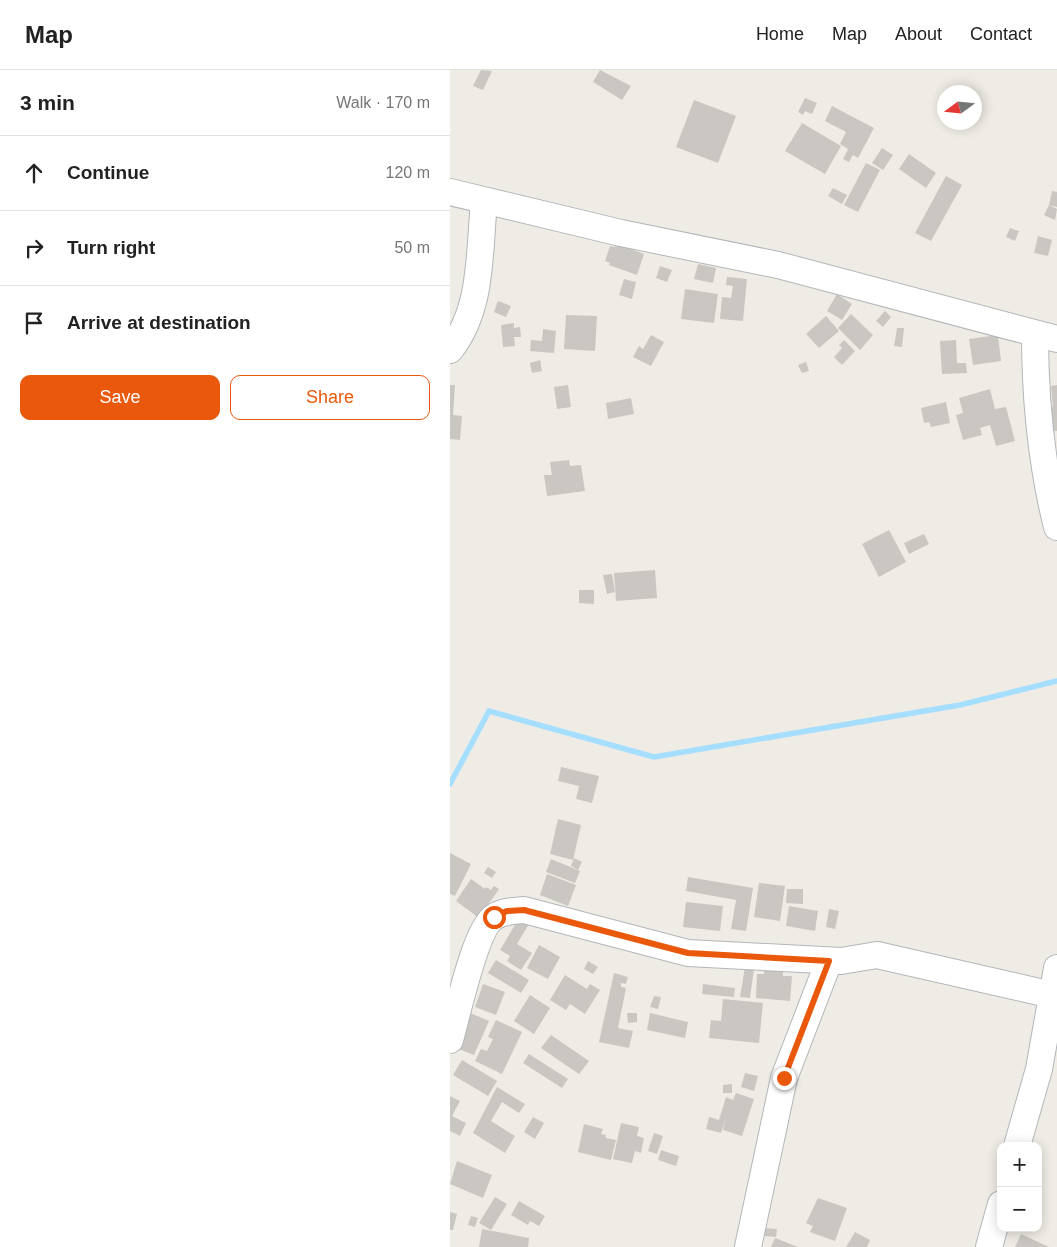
<!DOCTYPE html>
<html lang="en">
<head>
<meta charset="utf-8">
<style>
  body { margin:0; font-family:Helvetica,sans-serif; background:#f6f6f6; color:#222 }
  .controls { position:absolute; right:15px; bottom:15px; display:grid; overflow:hidden; border-radius:10px; box-shadow:0 2px 12px #0003 }
  .controls button { width:45px; height:45px; display:grid; place-items:center; padding:0; border:0; border-bottom:1px solid #e0e0e0; background:#fff; color:#222; font:25px sans-serif }
  .compass { position:absolute; left:487px; top:15px; width:45px; height:45px; border-radius:50%; background:#fff; box-shadow:0 2px 12px #0003; rotate:255deg }
  .stop { position:absolute; width:15px; height:15px; margin:-11px; border:4px solid #ea580c; border-radius:50%; background:#fff }
  .stop.end { background:#ea580c; border-color:#fff; box-shadow:0 1px 5px #0008 }
  .list { margin:0; padding:0; list-style:none }
  h2 { display:flex; justify-content:space-between; align-items:center; height:65px; margin:0; padding:0 20px; font-size:21px }
  h2 small { font-size:16px; font-weight:400; color:#767676 }
  .list li { display:grid; grid-template-columns:32px 1fr auto; gap:15px; align-items:center; box-sizing:border-box; height:75px; padding:0 20px; border-top:1px solid #e0e0e0 }
  .list b { display:block; font-size:19px; white-space:nowrap }
  .list em { font-size:16px; font-style:normal; color:#767676 }
  .actions { display:flex; gap:10px; padding:15px 20px }
  .actions a { flex:1; padding:11px 0; border:1px solid #ea580c; border-radius:10px; text-align:center; font-size:18px; color:#ea580c }
  .actions .main { background:#ea580c; color:#fff }
  .icon { flex:none; width:28px; height:28px; fill:none; stroke:currentColor; stroke-width:2; stroke-linecap:round; stroke-linejoin:round }
  .map { position:relative; flex:none; width:607px; height:1177px; overflow:hidden }
  header { display:flex; align-items:center; gap:30px; box-sizing:border-box; height:70px; padding:0 25px; background:#fff; border-bottom:1px solid #e0e0e0 }
  header strong { font-size:24px }
  nav { display:flex; gap:28px; margin-inline-start:auto; font-size:18px }
  main { display:flex }
  aside { flex:1; background:#fff }
  .map>svg:first-child { display:block }
  .lines { fill:none; stroke-linecap:round; stroke-linejoin:round }
  .stream { stroke:#a5defe; stroke-width:5.5 }
  .building { fill:#cac7c2 }
  .minor-casing { stroke:#b2b6ba; stroke-width:28 }
  .minor { stroke:#fff; stroke-width:26 }
  .route { stroke:#ea580c; stroke-width:6 }
</style>
</head>
<body>
<header>
<strong>Map</strong>
<nav><a>Home</a><a>Map</a><a>About</a><a>Contact</a></nav>
</header>
<main>
<aside>
<h2>3 min<small>Walk · 170 m</small></h2>
<ul class="list">
<li><svg class="icon" aria-label="ahead" viewBox="0 0 24 24"><path d="M12 20V5M6 11l6-6 6 6"/></svg><div><b>Continue</b></div><em>120 m</em></li>
<li><svg class="icon" aria-label="right" viewBox="0 0 24 24"><path d="M7 20v-9h11M14 6l5 5-5 5"/></svg><div><b>Turn right</b></div><em>50 m</em></li>
<li><svg class="icon" aria-label="arrive" viewBox="0 0 24 24"><path d="M6 21V4h12l-3 4 3 4H6"/></svg><div><b>Arrive at destination</b></div></li>
</ul>
<div class="actions"><a class="main">Save</a><a>Share</a></div>
</aside>
<div class="map">
<svg width="607" height="1177" viewBox="0 0 607 1177">
  <rect width="100%" height="100%" fill="#efece5"/>
  <g class="lines">
    <path class="stream" d="M0,714L39,641L204,687L510,635L607,611"/>
  </g>
  <g class="building">
    <path d="M31,0L42,1L33,20L23,16Z"/>
    <path d="M150,0L181,16L172,30L143,12Z"/>
    <path d="M355,28L367,33L362,44L355,41L353,45L348,42Z"/>
    <path d="M244,30L286,46L268,93L226,77Z"/>
    <path d="M382,36L424,58L408,88L403,85L399,92L393,89L398,79L390,74L396,62L375,51Z"/>
    <path d="M352,53L391,76L375,104L335,81Z"/>
    <path d="M432,78L443,85L433,100L422,93Z"/>
    <path d="M459,84L486,103L476,118L449,99Z"/>
    <path d="M416,93L430,100L408,142L394,135Z"/>
    <path d="M496,106L512,115L481,171L465,163Z"/>
    <path d="M383,118L397,125L392,134L378,126Z"/>
    <path d="M602,121L607,122V137L599,135Z"/>
    <path d="M599,135L607,139L605,150L594,145Z"/>
    <path d="M560,158L569,161L565,171L556,167Z"/>
    <path d="M588,166L602,170L598,186L584,183Z"/>
    <path d="M178,172L185,175L183,180L194,184L187,205L159,195L160,193L155,191L160,176L165,177L167,174L176,178Z"/>
    <path d="M248,194L266,198L263,213L244,209Z"/>
    <path d="M210,196L222,200L217,212L206,208Z"/>
    <path d="M277,207L297,209L293,251L270,249L272,227L281,228L283,216L276,215Z"/>
    <path d="M174,209L186,212L182,229L169,225Z"/>
    <path d="M235,219L268,224L264,253L231,249Z"/>
    <path d="M387,224L402,234L392,250L377,241Z"/>
    <path d="M48,231L61,236L56,247L44,242Z"/>
    <path d="M435,241L441,247L433,257L426,251Z"/>
    <path d="M401,244L423,265L410,280L388,258Z"/>
    <path d="M116,245L147,246L145,281L114,279Z"/>
    <path d="M376,246L389,261L369,278L356,264Z"/>
    <path d="M64,253V258L70,257L71,267H64L65,276L53,277L51,255Z"/>
    <path d="M447,258H454L452,277L444,276Z"/>
    <path d="M93,259L106,261L104,283L80,281L81,270L92,271Z"/>
    <path d="M201,265L214,272L201,296L183,287L189,276L193,279Z"/>
    <path d="M548,265L551,291L523,295L519,269Z"/>
    <path d="M394,270L405,281L392,295L384,287L392,278L389,275Z"/>
    <path d="M506,270L507,293H516L517,303L492,304L490,271Z"/>
    <path d="M90,290L92,301L82,303L80,293Z"/>
    <path d="M356,292L359,301L352,303L348,295Z"/>
    <path d="M0,315H5L3,345L12,346L10,370L0,369Z"/>
    <path d="M118,315L121,337L107,339L104,317Z"/>
    <path d="M607,315V361H600L599,338L603,337L601,316Z"/>
    <path d="M540,319L545,339L556,337L565,371L546,376L540,355L530,358L532,365L513,370L506,345L513,343L509,328Z"/>
    <path d="M181,328L184,344L158,349L156,333Z"/>
    <path d="M496,332L500,353L481,357L479,352L474,353L471,338Z"/>
    <path d="M119,390L120,396L131,395L135,421L97,426L94,405H102L100,392Z"/>
    <path d="M439,460L456,492L429,507L412,474Z"/>
    <path d="M474,464L479,474L459,484L454,473Z"/>
    <path d="M205,500L207,528L166,531L164,503Z"/>
    <path d="M162,504L165,522L157,524L153,505Z"/>
    <path d="M129,520H144V534L129,533Z"/>
    <path d="M111,697L149,706L142,733L126,729L129,716L108,711Z"/>
    <path d="M108,749L131,755L123,790L100,784Z"/>
    <path d="M0,783L21,794L5,826L0,824Z"/>
    <path d="M124,788L132,792L128,800L121,796Z"/>
    <path d="M101,789L130,801L125,813L96,802Z"/>
    <path d="M38,797L46,802L42,808L34,803Z"/>
    <path d="M97,804L126,815L118,836L90,825Z"/>
    <path d="M238,807L303,818L296,861L281,859L286,830L236,821Z"/>
    <path d="M21,809L35,819L36,817L41,820L44,816L49,819L29,848L6,831Z"/>
    <path d="M309,813L335,816L330,851L304,847Z"/>
    <path d="M337,819H353V834L336,833Z"/>
    <path d="M236,832L273,836L270,861L233,857Z"/>
    <path d="M339,836L368,841L365,861L336,856Z"/>
    <path d="M379,839L389,841L385,859L376,857Z"/>
    <path d="M72,843L82,849L67,874L82,883L71,900L57,891L60,886L50,880Z"/>
    <path d="M89,875L110,887L98,909L77,898Z"/>
    <path d="M46,890L79,910L71,923L38,903Z"/>
    <path d="M138,891L148,897L143,904L134,899Z"/>
    <path d="M295,897L304,899L300,928L290,927Z"/>
    <path d="M314,899L333,900V906H342L340,931L306,928L307,904H314Z"/>
    <path d="M164,903L178,907L176,914L171,913V917L176,918L168,958L183,961L179,978L149,972Z"/>
    <path d="M115,905L137,919L140,914L150,920L135,944L120,934L116,940L100,930Z"/>
    <path d="M33,914L55,922L46,945L25,937Z"/>
    <path d="M253,914L285,918L284,927L252,924Z"/>
    <path d="M80,925L100,938L84,964L64,951Z"/>
    <path d="M204,926L211,927L208,939L200,937Z"/>
    <path d="M273,929L313,933L309,973L259,968L261,950L271,951Z"/>
    <path d="M18,942L39,951L24,985L4,977Z"/>
    <path d="M177,943H187V952L178,953Z"/>
    <path d="M200,943L238,952L235,968L197,960Z"/>
    <path d="M46,950L72,962L52,1004L25,991L31,979L37,981L43,969L38,967Z"/>
    <path d="M101,965L139,991L129,1004L91,978Z"/>
    <path d="M79,984L118,1009L112,1018L73,993Z"/>
    <path d="M12,990L47,1011L38,1026L3,1005Z"/>
    <path d="M295,1003L308,1006L304,1021L291,1017Z"/>
    <path d="M282,1014V1023H273V1015Z"/>
    <path d="M47,1017L75,1034L69,1043L52,1032L41,1051L65,1066L55,1083L23,1063Z"/>
    <path d="M286,1023L304,1029L292,1066L273,1060L275,1051L271,1063L256,1059L259,1047L269,1050L276,1027L283,1030Z"/>
    <path d="M0,1026L10,1031L2,1046L16,1053L10,1066L0,1061Z"/>
    <path d="M83,1047L94,1053L85,1069L74,1062Z"/>
    <path d="M171,1053L189,1057L187,1066L194,1068L191,1083L185,1081L182,1093L163,1089Z"/>
    <path d="M134,1054L153,1059L151,1064L156,1065V1068L166,1070L161,1090L128,1082Z"/>
    <path d="M204,1063L213,1066L207,1084L198,1081Z"/>
    <path d="M211,1080L229,1086L226,1096L208,1090Z"/>
    <path d="M7,1091L42,1105L33,1128L0,1114Z"/>
    <path d="M45,1127L57,1134L41,1160L29,1153Z"/>
    <path d="M368,1128L397,1138L385,1171L360,1162L363,1156L356,1153Z"/>
    <path d="M69,1131L95,1146L89,1156L80,1151L78,1155L61,1145Z"/>
    <path d="M0,1142L7,1144L3,1160H0Z"/>
    <path d="M21,1146L28,1148L25,1157L18,1155Z"/>
    <path d="M315,1158L327,1159L326,1167L315,1166Z"/>
    <path d="M32,1159L79,1168L78,1177H29Z"/>
    <path d="M405,1162L420,1170L417,1177H396Z"/>
    <path d="M571,1164L599,1177H565Z"/>
    <path d="M325,1168L348,1177H321Z"/>
  </g>
  <g class="lines">
    <defs>
      <g id="minor">
        <path d="M0,122L171,163L328,195L607,269"/>
        <path d="M585,264C585,329 591,393 607,457"/>
        <path d="M0,280C33,239 29,181 34,132"/>
        <path d="M0,970C7,946 25,859 44,847C53,841 64,841 74,840L238,883L391,891L427,885L607,926"/>
        <path d="M567,1076L589,999L607,898"/>
        <path d="M298,1177L334,1008L379,891"/>
        <path d="M539,1177L551,1134"/>
      </g>
    </defs>
    <use href="#minor" class="minor-casing"/>
    <use href="#minor" class="minor"/>
  </g>
  <g class="lines">
    <path class="route" d="M44,847L57,841L74,840L238,883L379,891L334,1008"/>
  </g>
</svg>
<div class="controls">
<button>+</button>
<button>−</button>
</div>
<svg class="compass" viewBox="-18 -18 36 36"><path d="M0-13l5 13h-10z" fill="#e53935"/><path d="M0 13l5-13h-10z" fill="#767676"/></svg>
<div class="stop" style="left:44px;top:847px"></div>
<div class="stop end" style="left:334px;top:1008px"></div>
</div>
</main>
</body>
</html>
